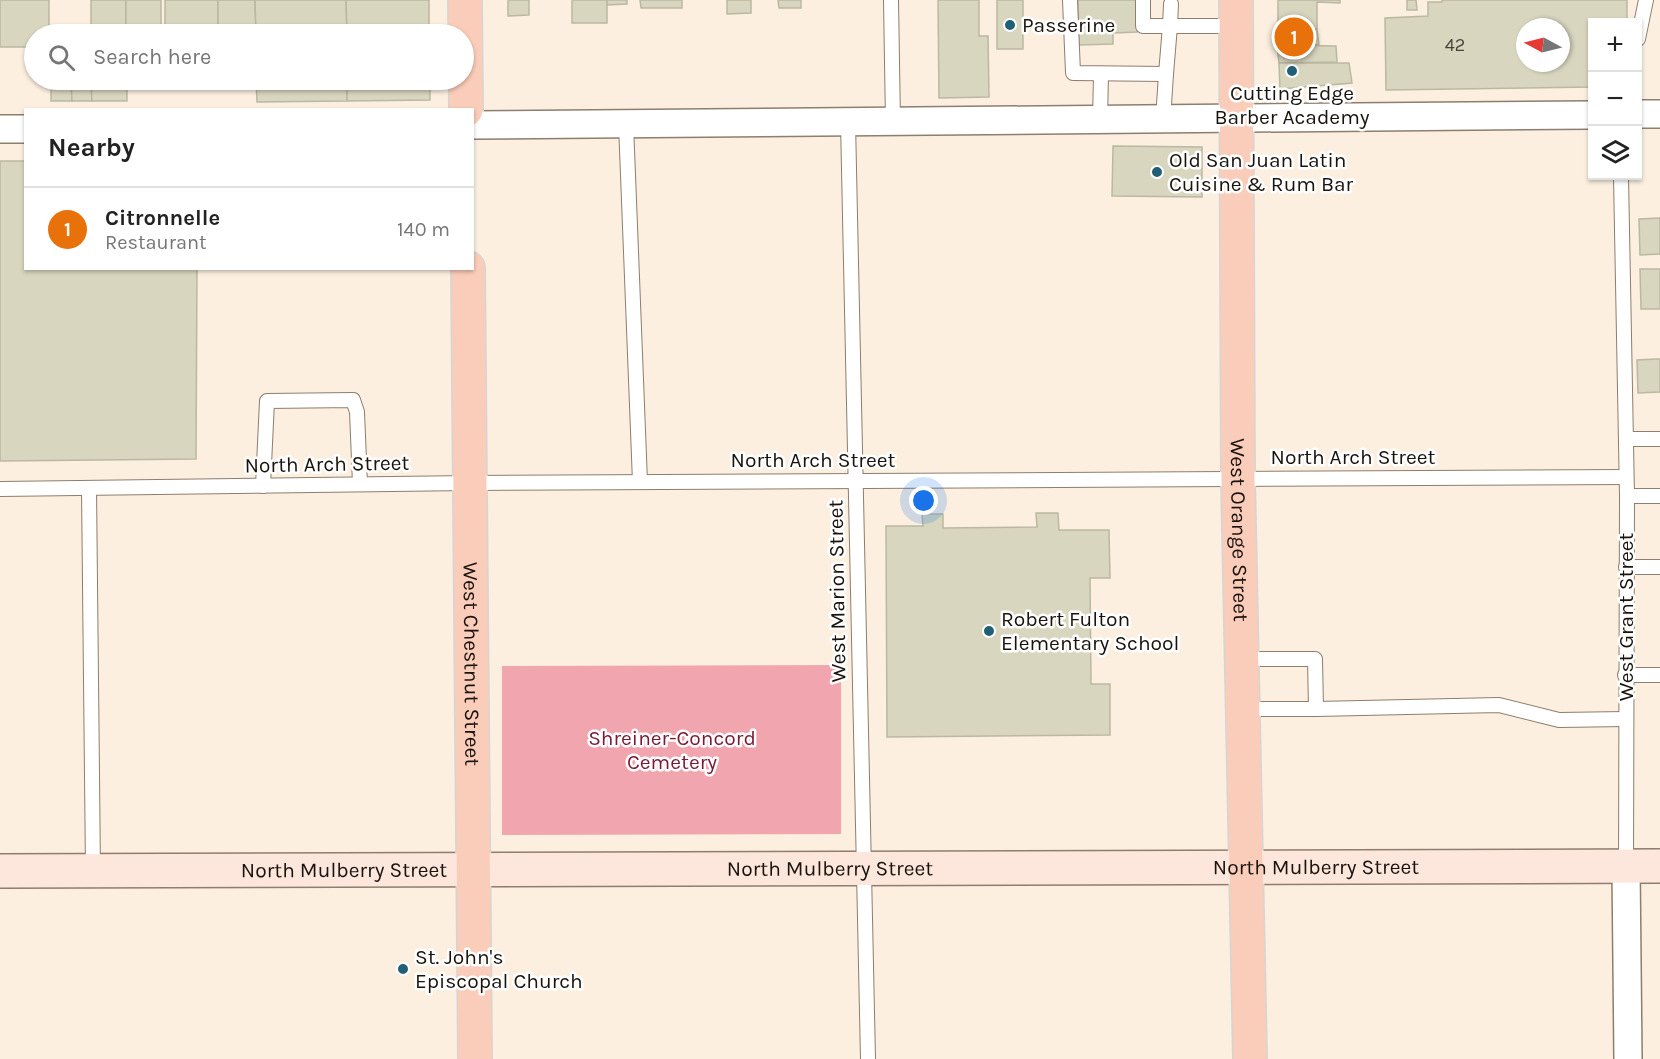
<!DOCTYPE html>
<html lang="en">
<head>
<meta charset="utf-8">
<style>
  body { margin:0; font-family:Karla,sans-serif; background:#f2f2f2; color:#222 }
  .controls { position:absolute; right:18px; top:18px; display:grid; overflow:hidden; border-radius:0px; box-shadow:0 2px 4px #0004 }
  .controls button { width:54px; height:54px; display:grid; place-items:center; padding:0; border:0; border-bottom:2px solid #e0e0e0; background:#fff; color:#222; font:30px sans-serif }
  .compass { position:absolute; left:1516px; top:18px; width:54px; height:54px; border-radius:50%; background:#fff; box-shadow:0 2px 4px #0004; rotate:277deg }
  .you { position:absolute; left:924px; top:501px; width:21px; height:21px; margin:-15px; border:4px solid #fff; border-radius:50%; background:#1a73e8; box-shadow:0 0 0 9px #1a73e833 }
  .badge { display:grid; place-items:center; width:39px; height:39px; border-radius:50%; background:#b45309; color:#fff; font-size:20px; font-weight:700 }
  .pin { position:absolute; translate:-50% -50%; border:3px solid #fff; box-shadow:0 2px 6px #0006 }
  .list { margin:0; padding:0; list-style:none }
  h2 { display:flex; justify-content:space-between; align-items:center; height:78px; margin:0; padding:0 24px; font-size:26px }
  h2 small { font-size:20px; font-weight:400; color:#767676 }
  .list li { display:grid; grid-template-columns:39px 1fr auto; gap:18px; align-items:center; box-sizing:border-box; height:84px; padding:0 24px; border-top:2px solid #e0e0e0 }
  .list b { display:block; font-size:22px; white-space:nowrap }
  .list p { margin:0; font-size:20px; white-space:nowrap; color:#767676 }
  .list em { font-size:20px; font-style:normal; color:#767676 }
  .icon { flex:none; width:33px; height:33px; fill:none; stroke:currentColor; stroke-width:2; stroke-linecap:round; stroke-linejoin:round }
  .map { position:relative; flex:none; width:1660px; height:1059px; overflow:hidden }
  .search { position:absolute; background:#fff; box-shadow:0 2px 4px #0004; left:24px; top:24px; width:450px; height:66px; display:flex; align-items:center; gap:15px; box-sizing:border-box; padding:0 21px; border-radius:33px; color:#767676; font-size:22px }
  .panel { position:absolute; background:#fff; box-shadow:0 2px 4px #0004; left:24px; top:108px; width:450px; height:162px; border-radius:0px }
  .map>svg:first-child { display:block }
  .green { fill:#f1a6af }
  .building { fill:#d8d6bf; stroke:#bab8a1; stroke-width:1.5; fill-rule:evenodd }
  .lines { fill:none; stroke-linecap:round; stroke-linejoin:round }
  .lane-casing { stroke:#8d7e6d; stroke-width:16 }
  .street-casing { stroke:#8d7e6d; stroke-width:30 }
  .secondary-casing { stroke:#8d7e6d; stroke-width:36 }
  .primary-casing { stroke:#d6d5d3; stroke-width:36 }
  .lane { stroke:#fff; stroke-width:14 }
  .street { stroke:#fff; stroke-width:27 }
  .secondary { stroke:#fde6dc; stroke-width:33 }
  .primary { stroke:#faccba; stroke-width:33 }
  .poi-dot { fill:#205f75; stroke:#fff; stroke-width:2 }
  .labels { text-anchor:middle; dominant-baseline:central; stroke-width:5; stroke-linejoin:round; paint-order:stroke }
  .number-label { font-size:18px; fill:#49443a }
  .poi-label { font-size:21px; fill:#19130d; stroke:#fff; text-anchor:start }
  .street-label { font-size:21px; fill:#19130d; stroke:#fff }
  .park-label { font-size:21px; fill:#7a1a32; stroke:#fff }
</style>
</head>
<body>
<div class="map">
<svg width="1660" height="1059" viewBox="0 0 1660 1059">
  <rect width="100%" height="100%" fill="#fcefe0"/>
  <path class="green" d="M841,665V834L502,835V666Z"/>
  <g class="building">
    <path d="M0,0H49V34H34V47H0Z"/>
    <rect x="91" y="0" width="35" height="34"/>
    <rect x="126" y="0" width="35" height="34"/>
    <rect x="165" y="0" width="53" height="34"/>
    <path d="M218,0H255L256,34H218Z"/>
    <path d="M255,0H346L347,34H256Z"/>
    <path d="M346,0H429V34H347Z"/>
    <path d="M508,0H529V15L508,16Z"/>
    <rect x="572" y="0" width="35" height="23"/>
    <path d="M607,0H627V4L607,5Z"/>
    <path d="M640,0H682V8H641Z"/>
    <path d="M727,0H751V13L727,14Z"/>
    <path d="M778,0H801V8H779Z"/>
    <path d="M938,0H979V36H988L989,97L939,98Z"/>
    <rect x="997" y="0" width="26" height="49"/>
    <path d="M1078,0H1137V32L1113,33V44L1079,45Z"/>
    <path d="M1278,0H1340V3L1317,2V29L1278,30Z"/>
    <path d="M1407,0H1416L1417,10H1407Z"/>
    <path d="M1442,0H1627V22H1592V87L1386,90L1385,18L1428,16V2H1442ZM1525,27H1561V63H1525Z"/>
    <path d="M1317,29L1319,45H1277L1278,30Z"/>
    <path d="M1277,45L1336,46L1337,62L1279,63Z"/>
    <path d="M1279,63H1349L1352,83L1280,89Z"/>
    <path d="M51,80H71L72,101H51Z"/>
    <path d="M71,80H91L92,101H72Z"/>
    <path d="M91,80H127V101H92Z"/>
    <rect x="166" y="80" width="20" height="5"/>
    <path d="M256,80H347V101L257,102Z"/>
    <path d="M347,80H430V100L347,101Z"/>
    <path d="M1113,146L1202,147V197L1112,196Z"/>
    <path d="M0,161H26V268H197L196,459L0,461Z"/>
    <path d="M1660,218V254L1640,255L1639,219Z"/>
    <path d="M1640,269H1660V309H1641Z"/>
    <path d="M1656,359H1660V392L1638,393L1637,360Z"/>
    <path d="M1036,513H1058L1059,530H1109L1110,578H1090L1091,684H1110V735L887,737L886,526H923L922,514H943V528L1037,527Z"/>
  </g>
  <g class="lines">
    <defs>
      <g id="lane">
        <path d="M891,0L893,122"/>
        <path d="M1070,0L1073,73L1166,74L1170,26H1143V0"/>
        <path d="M1171,4L1170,26H1236"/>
        <path d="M1638,39L1646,0"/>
        <path d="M1100,120L1101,74"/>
        <path d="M1163,120L1166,74"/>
        <path d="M848,122L868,1059"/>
        <path d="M626,124L640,482"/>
        <path d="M1621,176L1627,496L1626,867"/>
        <path d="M1626,439H1660"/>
        <path d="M263,486L267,401L353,400L357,412L360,484"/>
        <path d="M89,488L93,871"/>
        <path d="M0,489L470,483L1626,477"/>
        <path d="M1627,496H1660"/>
        <path d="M1626,567H1660"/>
        <path d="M1242,659H1315L1316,709H1242"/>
        <path d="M1625,675H1660"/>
        <path d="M1316,709L1499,705L1559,720L1625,719"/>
      </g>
      <g id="street">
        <path d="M1638,114H1660"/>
        <path d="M472,125L1592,115"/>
        <path d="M0,129H26"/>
        <path d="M1626,867L1628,1059"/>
      </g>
      <g id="secondary">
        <path id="s1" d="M0,871L1660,866"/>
      </g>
      <g id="primary">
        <path d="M465,0L466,110"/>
        <path id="s2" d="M1236,0L1238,479L1250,1059"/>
        <path id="s3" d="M468,268L475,1059"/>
      </g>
    </defs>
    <use href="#lane" class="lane-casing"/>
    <use href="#street" class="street-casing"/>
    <use href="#secondary" class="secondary-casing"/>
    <use href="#primary" class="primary-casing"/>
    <use href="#lane" class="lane"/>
    <use href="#street" class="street"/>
    <use href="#secondary" class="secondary"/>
    <use href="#primary" class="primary"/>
  </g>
  <g class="poi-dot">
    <circle cx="1010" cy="25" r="6"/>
    <circle cx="1292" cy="71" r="6"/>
    <circle cx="1157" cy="172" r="6"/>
    <circle cx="989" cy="631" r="6"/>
    <circle cx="403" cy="969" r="6"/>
  </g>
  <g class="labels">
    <g class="number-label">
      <text x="1455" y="45">42</text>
    </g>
    <g class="poi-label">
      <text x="1022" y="25">Passerine</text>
      <text x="1292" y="93" text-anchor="middle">Cutting Edge<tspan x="1292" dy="24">Barber Academy</tspan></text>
      <text x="1169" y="160">Old San Juan Latin<tspan x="1169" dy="24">Cuisine &amp; Rum Bar</tspan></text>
      <text x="1001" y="619">Robert Fulton<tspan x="1001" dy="24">Elementary School</tspan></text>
      <text x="415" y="957">St. John's<tspan x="415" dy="24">Episcopal Church</tspan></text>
    </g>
    <g class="street-label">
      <text x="1353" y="457">North Arch Street</text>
      <text x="813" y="460">North Arch Street</text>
      <text transform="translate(327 464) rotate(-1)">North Arch Street</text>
      <text stroke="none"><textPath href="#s2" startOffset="530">West Orange Street</textPath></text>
      <text transform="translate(837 591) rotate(-91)">West Marion Street</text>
      <text transform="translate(1626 617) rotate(-90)">West Grant Street</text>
      <text stroke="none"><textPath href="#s3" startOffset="396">West Chestnut Street</textPath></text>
      <text stroke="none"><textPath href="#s1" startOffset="1316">North Mulberry Street</textPath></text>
      <text stroke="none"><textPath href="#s1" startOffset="830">North Mulberry Street</textPath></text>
      <text stroke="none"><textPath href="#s1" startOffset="344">North Mulberry Street</textPath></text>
    </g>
    <g class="park-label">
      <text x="672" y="738">Shreiner-Concord<tspan x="672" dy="24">Cemetery</tspan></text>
    </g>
  </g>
</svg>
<div class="controls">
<button>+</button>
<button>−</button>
<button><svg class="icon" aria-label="layers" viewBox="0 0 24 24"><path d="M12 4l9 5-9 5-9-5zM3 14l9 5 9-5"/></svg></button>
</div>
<svg class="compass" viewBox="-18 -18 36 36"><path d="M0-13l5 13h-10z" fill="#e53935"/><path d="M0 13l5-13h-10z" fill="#767676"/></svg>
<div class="you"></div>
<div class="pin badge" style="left:1294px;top:37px;background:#e8710a">1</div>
<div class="search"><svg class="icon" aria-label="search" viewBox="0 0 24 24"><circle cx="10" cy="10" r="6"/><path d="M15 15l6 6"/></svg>Search here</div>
<section class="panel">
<h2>Nearby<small></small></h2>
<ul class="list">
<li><span class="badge" style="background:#e8710a">1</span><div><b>Citronnelle</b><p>Restaurant</p></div><em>140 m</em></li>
</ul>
</section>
</div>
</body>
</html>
